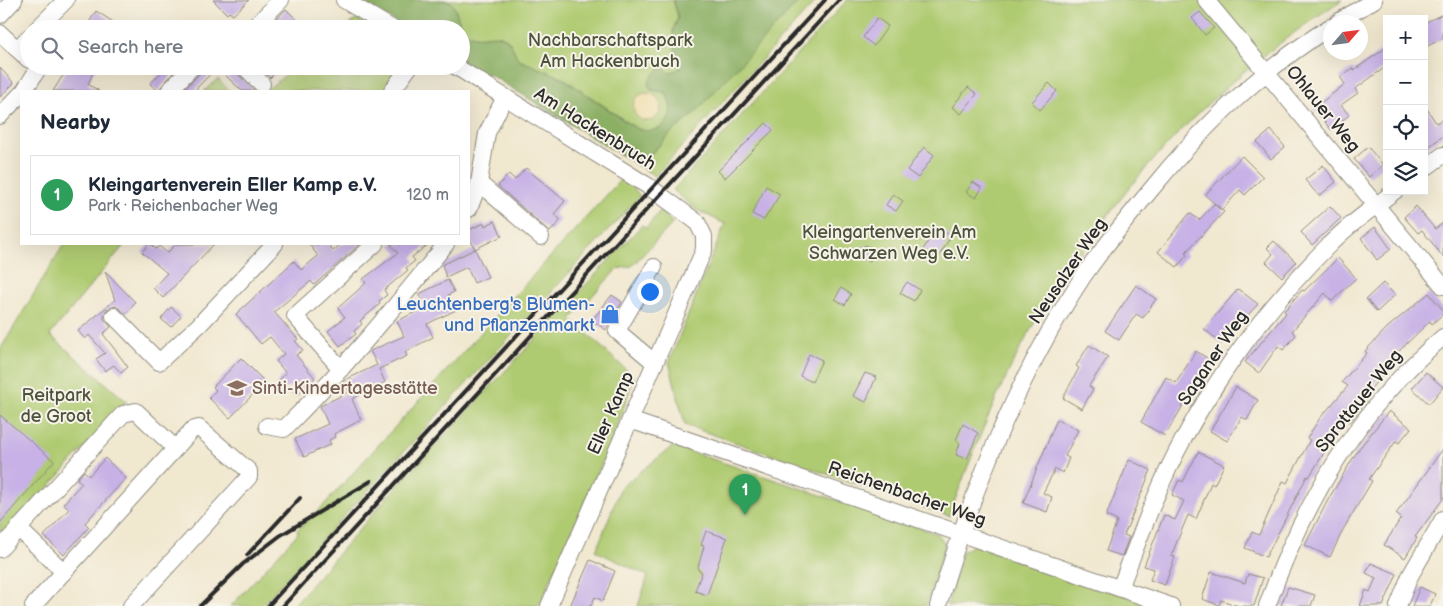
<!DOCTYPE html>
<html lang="en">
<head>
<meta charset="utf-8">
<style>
  body { margin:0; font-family:"Balsamiq Sans",sans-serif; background:#f2f2f3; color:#1f2937 }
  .controls { position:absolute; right:15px; top:15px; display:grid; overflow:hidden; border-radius:0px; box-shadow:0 5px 20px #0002 }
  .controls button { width:45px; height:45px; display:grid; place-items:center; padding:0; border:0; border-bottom:1px solid #e0e1e3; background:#fff; color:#1f2937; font:25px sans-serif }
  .compass { position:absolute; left:1323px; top:15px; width:45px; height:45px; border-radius:50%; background:#fff; box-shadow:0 5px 20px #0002; rotate:62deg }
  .you { position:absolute; left:649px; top:291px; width:18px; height:18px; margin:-12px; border:4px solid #fff; border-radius:50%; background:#1a73e8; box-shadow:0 0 0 8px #1a73e833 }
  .badge { display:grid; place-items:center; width:32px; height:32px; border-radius:50%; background:#ea580c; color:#fff; font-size:16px; font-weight:700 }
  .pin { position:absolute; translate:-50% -41px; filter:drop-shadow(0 1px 2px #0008) }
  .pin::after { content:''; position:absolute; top:26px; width:18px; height:15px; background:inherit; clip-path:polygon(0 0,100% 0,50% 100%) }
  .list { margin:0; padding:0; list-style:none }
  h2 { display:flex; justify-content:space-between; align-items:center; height:65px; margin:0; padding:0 20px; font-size:21px }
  h2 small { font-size:16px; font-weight:400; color:#747a83 }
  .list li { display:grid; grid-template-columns:32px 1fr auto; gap:15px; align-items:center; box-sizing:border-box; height:80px; margin:0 10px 10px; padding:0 10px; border:1px solid #e0e1e3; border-radius:0px }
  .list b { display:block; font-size:19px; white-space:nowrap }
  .list p { margin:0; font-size:16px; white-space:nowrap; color:#747a83 }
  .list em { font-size:16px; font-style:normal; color:#747a83 }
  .icon { flex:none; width:28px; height:28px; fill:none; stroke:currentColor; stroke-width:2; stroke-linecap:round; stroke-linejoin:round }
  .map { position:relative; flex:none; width:1443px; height:606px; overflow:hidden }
  .search { position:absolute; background:#fff; box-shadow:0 5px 20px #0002; left:20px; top:20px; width:450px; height:55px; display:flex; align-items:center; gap:12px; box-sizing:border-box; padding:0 18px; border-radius:28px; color:#747a83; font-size:19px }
  .panel { position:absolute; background:#fff; box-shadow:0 5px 20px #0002; left:20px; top:90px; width:450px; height:155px; border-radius:0px }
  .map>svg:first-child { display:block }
  .green { fill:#afcb71; stroke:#6d7b4e }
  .forest { fill:#8baf63; stroke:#5b6d47 }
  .sand { fill:#eeda9e; stroke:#8c8264 }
  .building { fill:#c7b1e6 }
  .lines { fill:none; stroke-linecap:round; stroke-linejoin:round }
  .minor-casing { stroke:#8e8a7e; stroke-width:18 }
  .minor { stroke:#fff; stroke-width:16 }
  .rail { stroke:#2b2b2b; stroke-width:4 }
  .labels { text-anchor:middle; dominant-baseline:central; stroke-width:4; stroke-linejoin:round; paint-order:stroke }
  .park-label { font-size:18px; fill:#4c533c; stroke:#f7f3e8 }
  .street-label { font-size:18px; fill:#2b2b2b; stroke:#f7f3e8 }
  .shop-label { font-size:18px; fill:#366cbe; stroke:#f7f3e8; text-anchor:end }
  .education-label { font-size:18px; fill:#785e54; stroke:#f7f3e8; text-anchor:start }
</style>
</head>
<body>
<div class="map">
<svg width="1443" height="606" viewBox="0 0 1443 606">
  <rect width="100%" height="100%" fill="#f7f3e8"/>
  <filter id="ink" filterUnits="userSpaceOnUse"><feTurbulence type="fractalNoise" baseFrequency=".02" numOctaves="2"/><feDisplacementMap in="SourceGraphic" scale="10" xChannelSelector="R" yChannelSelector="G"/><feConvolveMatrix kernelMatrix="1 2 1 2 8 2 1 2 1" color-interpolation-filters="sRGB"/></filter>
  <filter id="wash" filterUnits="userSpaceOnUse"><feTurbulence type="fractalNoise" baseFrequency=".0096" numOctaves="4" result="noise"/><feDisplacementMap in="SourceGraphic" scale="20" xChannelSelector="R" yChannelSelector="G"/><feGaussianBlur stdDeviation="1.12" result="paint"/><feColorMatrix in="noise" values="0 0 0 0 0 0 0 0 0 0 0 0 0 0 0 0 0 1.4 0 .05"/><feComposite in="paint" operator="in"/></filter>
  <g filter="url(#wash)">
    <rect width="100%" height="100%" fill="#f1e8d0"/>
    <g class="green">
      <path d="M438,0H673L678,17L673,30L674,45L682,68L669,73L651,90L665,92C678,113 667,133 642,132L563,78L518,60C515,54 512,44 507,39C495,30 480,41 468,34C457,26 459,12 451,2Z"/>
      <path d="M798,0H817L655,176L639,166L672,132L693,115Z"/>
      <path d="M847,0H1342C1230,72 1143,158 1070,269C1056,289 1042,308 1031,329C997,389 973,452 949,516L685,425L669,362L725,224L695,209L673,190Z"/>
      <path d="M357,19L373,29H344Z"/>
      <path d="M297,66H408L390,91H265Z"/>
      <path d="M218,79L230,91H204Z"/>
      <path d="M624,176L640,196L261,606H231L298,533L297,530L322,507Z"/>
      <path d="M660,211L673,223L632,266L617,269L571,319L634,377L614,436L539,606H293L389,495L642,225L646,228Z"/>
      <path d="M64,244H125L50,335L126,401L0,542V350Z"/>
      <path d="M673,446L938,534L945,544L926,606H638L648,576L596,551L621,487Z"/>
      <path d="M973,545L1155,606H947L962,552Z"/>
    </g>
    <path class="forest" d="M359,0H438L451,2C459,11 457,25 467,33C479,42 496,29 507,40C512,44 515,54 519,60L563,78L632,126C658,141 682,118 665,92L651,90L648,84C651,76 656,70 664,68L669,73L681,68L674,45L673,30L678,17L673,0L799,1L693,115L672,132L639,166L487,73L485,76L461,62V29H407Z"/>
    <circle class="sand" cx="647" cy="107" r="14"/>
    <g id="blocks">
      <g class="building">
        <path d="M213,0H249L233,15L229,12L227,14Z"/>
        <path d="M286,9L306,29H272L271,25Z"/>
        <path d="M96,11L124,29H85Z"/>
        <path d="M1200,12L1214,28L1205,35L1192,18Z"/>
        <path d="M1443,14V38L1424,48V23Z"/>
        <path d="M877,18L888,26L874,46L863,37Z"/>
        <path d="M1387,47V66L1355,89L1358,93L1341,105L1349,115L1331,130L1314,108L1345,84L1340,77L1353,68L1354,70Z"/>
        <path d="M69,66H96L88,84L99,91H53Z"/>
        <path d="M203,66H218L194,91H183L200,73Z"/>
        <path d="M234,66L237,73L255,91H242L225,75Z"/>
        <path d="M258,66H282L270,78Z"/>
        <path d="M166,67L173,73L158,91L150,84Z"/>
        <path d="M0,68L14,83L0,97Z"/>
        <path d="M1049,83L1057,91L1040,110L1032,102Z"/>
        <path d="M968,87L977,94L961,114L952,107Z"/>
        <path d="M1424,104L1436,123L1443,119V136L1424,150Z"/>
        <path d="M766,123L773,130L725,178L718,171Z"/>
        <path d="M1271,130L1285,147L1271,159L1257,142Z"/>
        <path d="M924,147L934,155L918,178L907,170Z"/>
        <path d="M1368,147L1383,165L1369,177L1354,159Z"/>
        <path d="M1242,156L1263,177L1245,195L1240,190L1222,210L1205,195Z"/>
        <path d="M1323,165L1336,182L1319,196L1305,180Z"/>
        <path d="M526,168L565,201L554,214L561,220L550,232L498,186L509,174L515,180Z"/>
        <path d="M973,182L982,188L976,198L966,192Z"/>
        <path d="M766,186L780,194L764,220L752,214Z"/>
        <path d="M893,194L903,201L896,211L886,205Z"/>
        <path d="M1214,204L1224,212L1185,253L1187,255L1177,267L1158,252L1190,213L1199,220Z"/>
        <path d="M1330,206L1341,218L1312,245L1301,232Z"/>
        <path d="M1416,206L1435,229L1443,223V257L1422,230L1418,233L1404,217Z"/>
        <path d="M495,221L502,236L475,249L469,237V230L484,223L485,226Z"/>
        <path d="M936,227L951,236L938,258L923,250Z"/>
        <path d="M1375,227L1391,249L1377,260L1361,238Z"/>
        <path d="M1274,241L1296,262L1282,277L1266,262L1273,254L1267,248Z"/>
        <path d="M149,244L156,249L159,246L167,253L176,244H214L163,298L153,288L167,273L142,252Z"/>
        <path d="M309,244H328L333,251L341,244H360L314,285L311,281L274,312L298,339L295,341L303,350L296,355L315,378L297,396L289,386L284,390L277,382L286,373L276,361L284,354L270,337L261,344L236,314L294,261L301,270L318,256Z"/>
        <path d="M390,244H429L412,257L415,261L406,268L408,270L384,290L387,295L379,301L380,304L360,321L362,324L354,331L356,334L340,346L328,331L345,317L338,308L366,283L363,279L398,253Z"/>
        <path d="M865,245L875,250L870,261L860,256Z"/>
        <path d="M475,249L488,277L474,283L467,267L446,277L442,265Z"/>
        <path d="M1338,258L1356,278L1332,301L1325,293L1292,331L1296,335L1283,350L1278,346L1259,373L1245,362L1286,313L1284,311L1302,290L1304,291Z"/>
        <path d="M105,271L135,302L126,314L116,306L107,309L104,314V319L111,327L103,334L128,367L121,373L114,365L105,371L96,359L105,353L89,335L85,339L78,331L115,300Z"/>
        <path d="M448,280L454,292L448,295L456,310L427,324L433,337L405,352L407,356L379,369L385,382L352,399L361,420L334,434L335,437L329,440L331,444L304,457L295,439L328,424L320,406L349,392L343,381L377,365L370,351L404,336L397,321L426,307L419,294Z"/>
        <path d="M907,282L920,290L914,301L900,293Z"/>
        <path d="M1383,283L1395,295L1377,312L1366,299Z"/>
        <path d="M1136,285L1156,299L1143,318L1136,314L1119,340L1105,331Z"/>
        <path d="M841,288L851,294L845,305L835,299Z"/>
        <path d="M1238,289L1258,304L1222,344L1204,329Z"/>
        <path d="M1429,293L1443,310V314L1432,324L1430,321L1398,352L1400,354L1362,399L1366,402L1350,422L1345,419L1309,477L1307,476L1266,557L1245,548L1252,532L1259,535L1283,481L1287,483L1310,440L1307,438L1320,418L1348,386L1342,382L1367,353L1365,351L1388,327Z"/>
        <path d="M612,295L622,302L606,330L592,320Z"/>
        <path d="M171,307L181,316L171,327L161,319Z"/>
        <path d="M1089,345L1108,357L1089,386L1093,389L1082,409L1063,398L1079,368L1076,366Z"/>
        <path d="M1196,351L1210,360L1165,436L1141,422L1166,377L1176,383Z"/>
        <path d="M809,354L822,360L812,382L800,376Z"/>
        <path d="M241,358L265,382L230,418L209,398L216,390L213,387Z"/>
        <path d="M1426,372L1443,387L1429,404L1412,388Z"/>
        <path d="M865,373L876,377L866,402L853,396Z"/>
        <path d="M1236,387L1258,400L1247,420L1242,417L1227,441L1210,431Z"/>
        <path d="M1389,411L1411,428L1399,443L1396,441L1369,479L1372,481L1344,528L1330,557L1305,545L1329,498L1358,450Z"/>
        <path d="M0,415L54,461L0,523Z"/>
        <path d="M1057,419L1078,430L1065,456L1069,458L1063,473L1055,469L1043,493L1052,497L1047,512L1023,503Z"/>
        <path d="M963,424L978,433L967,459L956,455L960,443L956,440Z"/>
        <path d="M1443,449V499L1415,537L1417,538L1405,558L1384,545L1401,518L1396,514Z"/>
        <path d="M1198,452L1224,465L1214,485L1211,483L1196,519L1188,515L1171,556L1175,557L1165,585L1150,580L1154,569L1144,566L1164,515L1175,520L1184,501L1172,495L1179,480L1183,482Z"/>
        <path d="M105,458L126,478L85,523L89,527L64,555L44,536L69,509L63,504L82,483L77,479L84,471L89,476Z"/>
        <path d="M1129,460L1151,470L1124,535L1129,537L1122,556L1106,551L1117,521L1106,516Z"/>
        <path d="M706,531L727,538L707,595L695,591L702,572L698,570V567L704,546L701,545Z"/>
        <path d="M590,560L615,571L603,601L595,597L591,606H570Z"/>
        <path d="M1371,563L1397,574L1383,606H1360L1366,590L1370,592L1376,578L1366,573Z"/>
        <path d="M1211,572L1245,583L1248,574L1263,578L1254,606H1239L1221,600L1219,605L1202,599Z"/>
        <path d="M1288,587L1315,595L1311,606H1281Z"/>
        <path d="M1420,587L1435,594L1430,606H1412Z"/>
      </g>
    </g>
  </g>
  <g filter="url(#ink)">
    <use href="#blocks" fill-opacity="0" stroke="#8e8a7e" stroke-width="1"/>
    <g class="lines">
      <defs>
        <g id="minor">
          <path d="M344,0L393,29"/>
          <path d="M1206,0L1443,286"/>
          <path d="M0,15L14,0"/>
          <path d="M1338,22L1374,0"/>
          <path d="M37,29L66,0"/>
          <path d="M262,29L257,24L281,0"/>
          <path d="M0,33L29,60"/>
          <path d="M17,49L29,37"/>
          <path d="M244,66L262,84"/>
          <path d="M455,66L648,186L697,222L704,236V250L549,606"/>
          <path d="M24,91L38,69L36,66"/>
          <path d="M169,91L193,66"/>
          <path d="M392,91L410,66"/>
          <path d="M0,116L21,94"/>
          <path d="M1424,169L1443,155"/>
          <path d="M479,183L541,237"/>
          <path d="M469,209L479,183L487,133L505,97"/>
          <path d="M654,267L617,331L655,363"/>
          <path d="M114,316L159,362L199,325L275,244"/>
          <path d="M341,369L295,316L375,244"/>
          <path d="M630,420L1171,606"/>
          <path d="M267,426L284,429C342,371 394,308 446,244"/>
          <path d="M18,528L64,572"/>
          <path d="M0,549L123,414L136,411L175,448"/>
          <path d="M1120,588C1140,537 1158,485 1184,438C1223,367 1273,301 1330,244C1349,224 1373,208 1395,191"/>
          <path d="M33,606L192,430L199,428L249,471V477L131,606"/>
          <path d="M938,606C972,491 1016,379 1082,278C1104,246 1129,216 1154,186C1204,125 1263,69 1330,27"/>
          <path d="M1267,606C1304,502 1358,409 1443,337"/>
          <path d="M1398,606L1410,576L1443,519"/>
        </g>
      </defs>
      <use href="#minor" class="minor-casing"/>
      <use href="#minor" class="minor"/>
      <g class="rail">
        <path d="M247,555L300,498"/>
        <path d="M200,606L243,564L281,535L371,481"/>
        <path d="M268,606L825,0"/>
        <path d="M283,606L839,0"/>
      </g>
    </g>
  </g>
  <defs>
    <symbol id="shop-bare" viewBox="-9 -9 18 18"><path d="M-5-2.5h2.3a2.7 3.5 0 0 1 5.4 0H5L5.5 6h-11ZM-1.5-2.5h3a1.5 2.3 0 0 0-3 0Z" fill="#3f7fe0" stroke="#f7f3e8" stroke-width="2.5" paint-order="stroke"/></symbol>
    <symbol id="school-bare" viewBox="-9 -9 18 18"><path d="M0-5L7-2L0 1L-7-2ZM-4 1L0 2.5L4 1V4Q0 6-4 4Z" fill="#8d6e63" stroke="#f7f3e8" stroke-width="2.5" paint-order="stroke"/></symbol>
  </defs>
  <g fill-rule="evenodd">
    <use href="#shop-bare" x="596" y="300" width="28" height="28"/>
    <use href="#school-bare" x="223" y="374" width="28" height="28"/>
  </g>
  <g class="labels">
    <g class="park-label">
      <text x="610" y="40">Nachbarschaftspark<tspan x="610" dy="21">Am Hackenbruch</tspan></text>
      <text x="889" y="232">Kleingartenverein Am<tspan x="889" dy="21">Schwarzen Weg e.V.</tspan></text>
      <text x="56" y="395">Reitpark<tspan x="56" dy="21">de Groot</tspan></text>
    </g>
    <g class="street-label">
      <text transform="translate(1323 109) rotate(51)">Ohlauer Weg</text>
      <text transform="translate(595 129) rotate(32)">Am Hackenbruch</text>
      <text transform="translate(1068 271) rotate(-56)">Neusalzer Weg</text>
      <text transform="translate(1213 358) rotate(-56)">Saganer Weg</text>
      <text transform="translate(1359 401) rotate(-51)">Sprottauer Weg</text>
      <text transform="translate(611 413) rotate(-66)">Eller Kamp</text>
      <text transform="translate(907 494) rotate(19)">Reichenbacher Weg</text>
    </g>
    <g class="shop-label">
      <text x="595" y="304">Leuchtenberg's Blumen-<tspan x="595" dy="21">und Pflanzenmarkt</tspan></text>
    </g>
    <g class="education-label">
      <text x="252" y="388">Sinti-Kindertagesstätte</text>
    </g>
  </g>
</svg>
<div class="controls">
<button>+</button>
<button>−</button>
<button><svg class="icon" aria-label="locate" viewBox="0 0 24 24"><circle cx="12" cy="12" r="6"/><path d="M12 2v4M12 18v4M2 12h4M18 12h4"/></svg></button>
<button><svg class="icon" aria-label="layers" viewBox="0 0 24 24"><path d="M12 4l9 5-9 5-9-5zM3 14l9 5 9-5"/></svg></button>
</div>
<svg class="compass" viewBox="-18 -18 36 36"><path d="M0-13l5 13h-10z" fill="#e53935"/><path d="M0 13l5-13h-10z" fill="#747a83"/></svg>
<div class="you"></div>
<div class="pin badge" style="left:745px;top:515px;background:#2e9e5b">1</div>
<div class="search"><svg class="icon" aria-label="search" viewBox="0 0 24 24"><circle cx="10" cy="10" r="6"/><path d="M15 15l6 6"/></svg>Search here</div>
<section class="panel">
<h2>Nearby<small></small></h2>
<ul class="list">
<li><span class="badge" style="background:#2e9e5b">1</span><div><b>Kleingartenverein Eller Kamp e.V.</b><p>Park · Reichenbacher Weg</p></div><em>120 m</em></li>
</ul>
</section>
</div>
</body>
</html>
